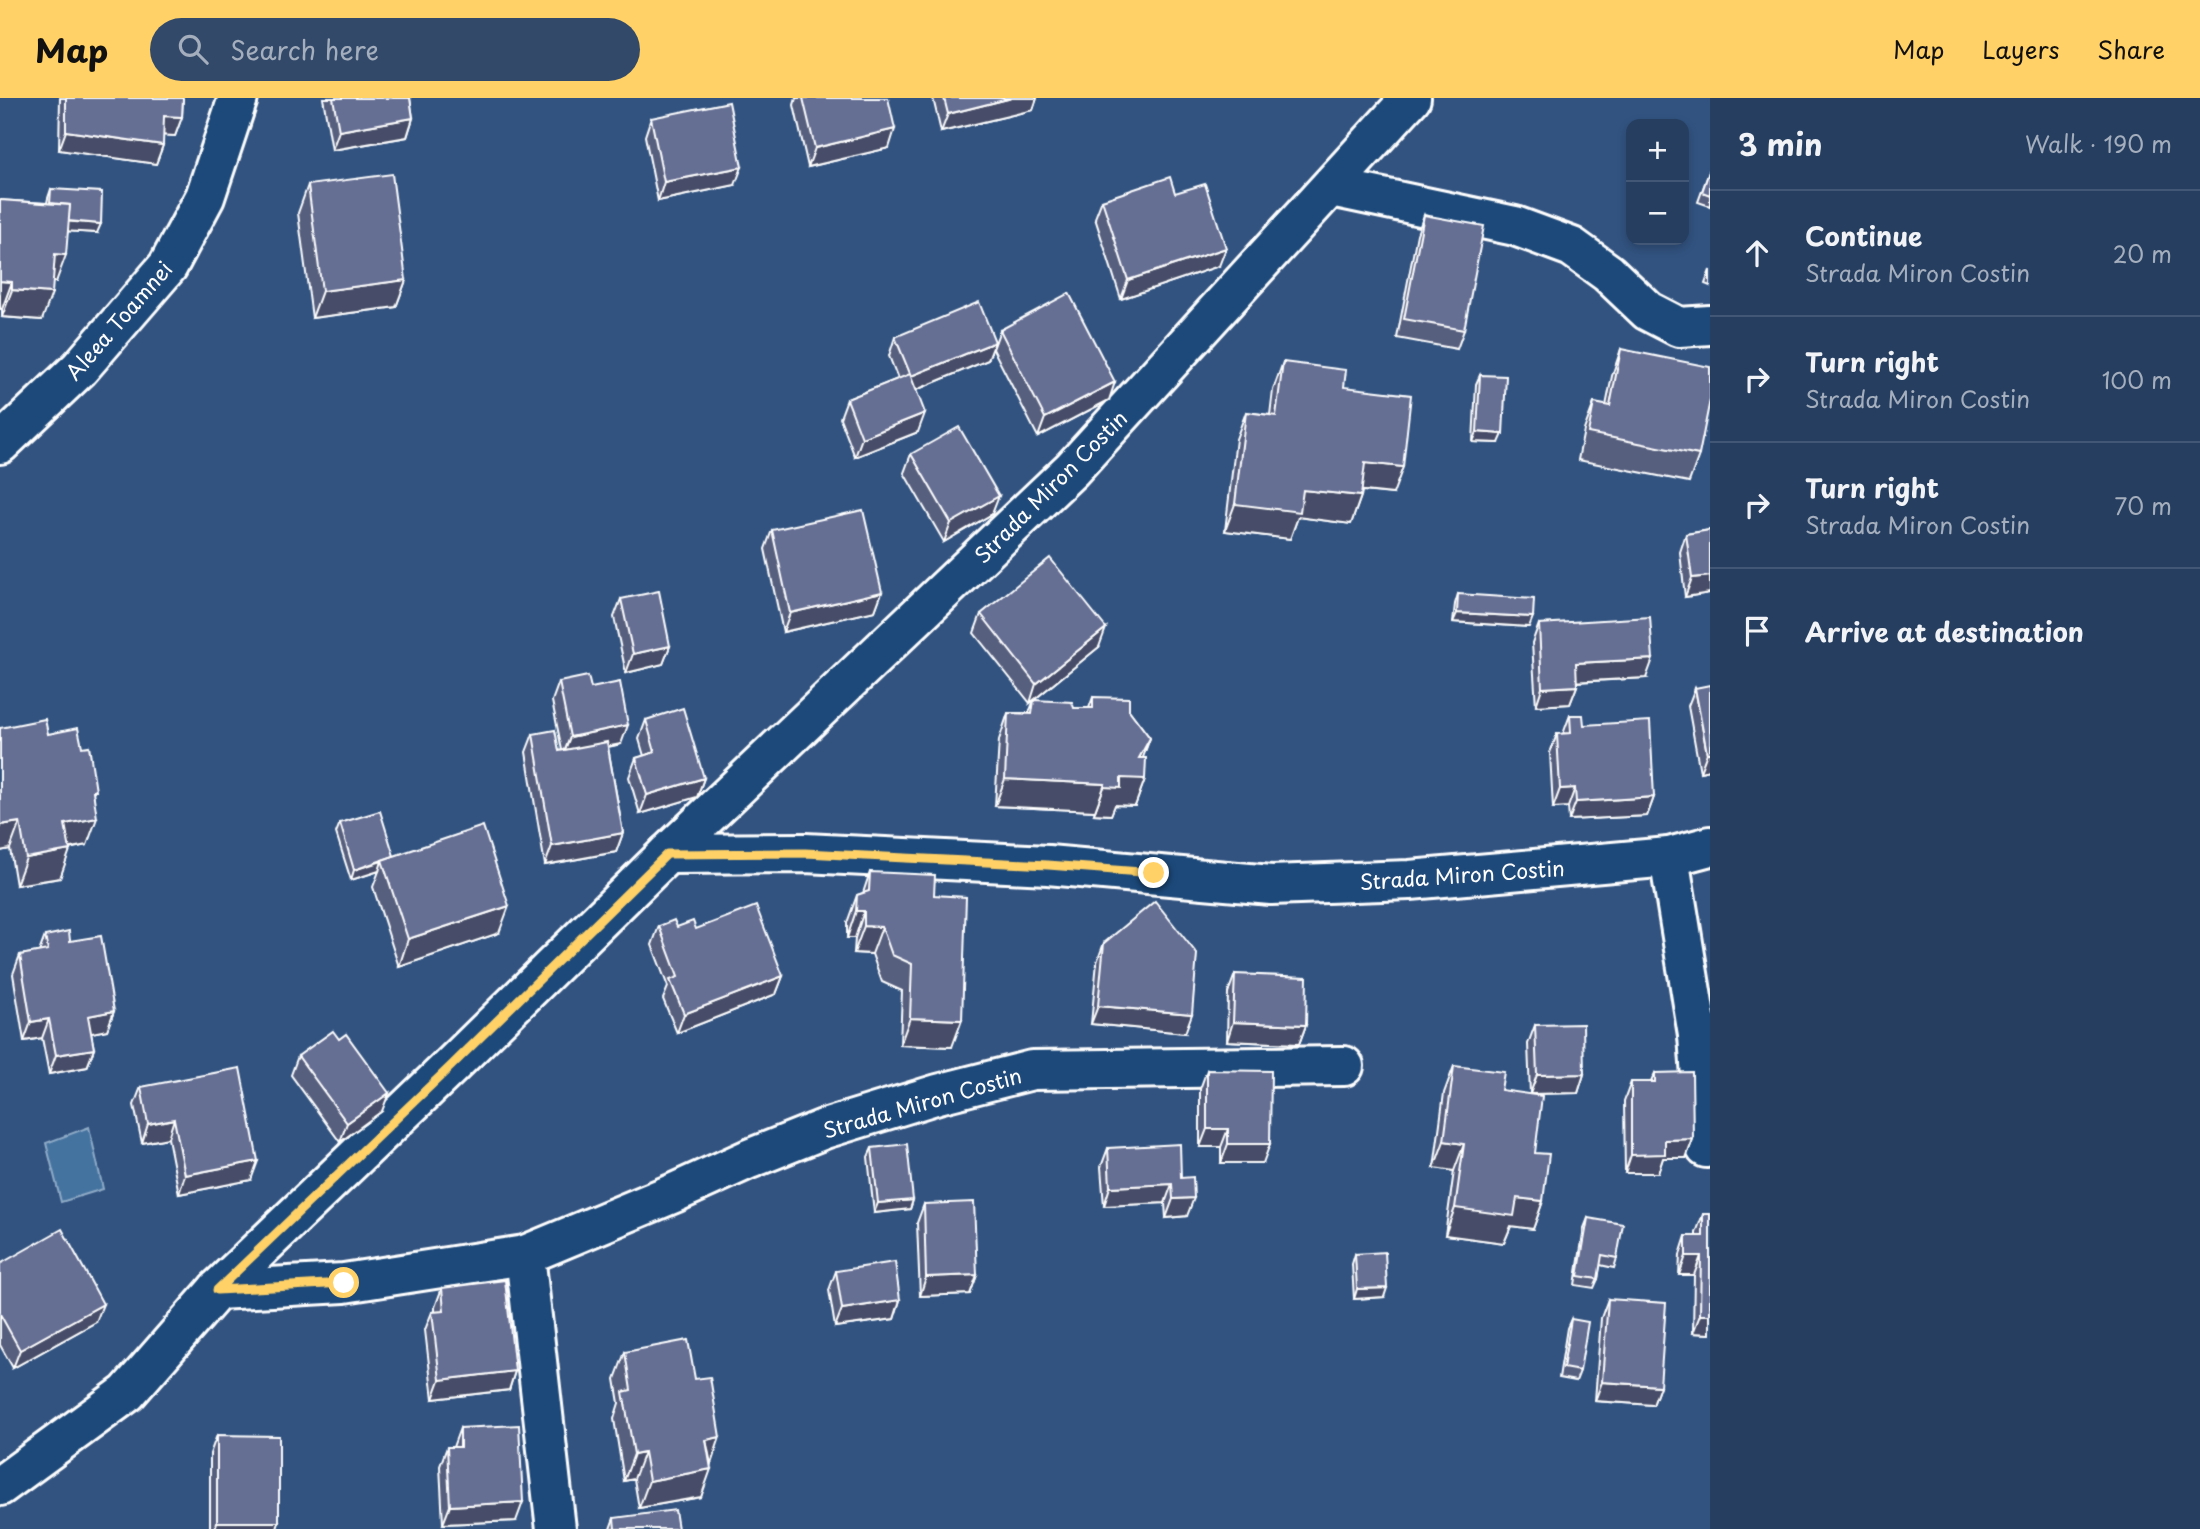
<!DOCTYPE html>
<html lang="en">
<head>
<meta charset="utf-8">
<style>
  body { margin:0; font-family:"Playpen Sans",sans-serif; background:#324969; color:#f1f3f6 }
  .controls { position:absolute; right:21px; top:21px; display:grid; overflow:hidden; border-radius:14px; box-shadow:0 4px 10px #0003 }
  .controls button { width:63px; height:63px; display:grid; place-items:center; padding:0; border:0; border-bottom:2px solid #425775; background:#263e60; color:#f1f3f6; font:35px sans-serif }
  .stop { position:absolute; width:21px; height:21px; margin:-16px; border:5px solid #ffd166; border-radius:50%; background:#fff }
  .stop.end { background:#ffd166; border-color:#fff; box-shadow:0 2px 7px #0008 }
  .list { margin:0; padding:0; list-style:none }
  h2 { display:flex; justify-content:space-between; align-items:center; height:91px; margin:0; padding:0 28px; font-size:30px }
  h2 small { font-size:23px; font-weight:400; color:#a4aebd }
  .list li { display:grid; grid-template-columns:46px 1fr auto; gap:21px; align-items:center; box-sizing:border-box; height:126px; padding:0 28px; border-top:2px solid #425775 }
  .list b { display:block; font-size:26px; white-space:nowrap }
  .list p { margin:0; font-size:23px; white-space:nowrap; color:#a4aebd }
  .list em { font-size:23px; font-style:normal; color:#a4aebd }
  .icon { flex:none; width:38px; height:38px; fill:none; stroke:currentColor; stroke-width:2; stroke-linecap:round; stroke-linejoin:round }
  .map { position:relative; flex:none; width:1710px; height:1431px; overflow:hidden }
  header { display:flex; align-items:center; gap:42px; box-sizing:border-box; height:98px; padding:0 35px; background:#ffd166; color:#111 }
  header strong { font-size:33px }
  nav { display:flex; gap:38px; margin-inline-start:auto; font-size:24px }
  .search { width:490px; height:63px; background:#324969; display:flex; align-items:center; gap:18px; box-sizing:border-box; padding:0 24px; border-radius:38px; color:#a4aebd; font-size:26px }
  main { display:flex }
  aside { flex:1; background:#263e60 }
  .map>svg:first-child { display:block }
  .water { fill:#4573a0; stroke:#8fabc6; stroke-width:2 }
  .lines { fill:none; stroke-linecap:round; stroke-linejoin:round }
  .minor-casing { stroke:#fff; stroke-width:44 }
  .minor { stroke:#1f4a7a; stroke-width:38 }
  .wall { fill:#575f7e; stroke:#fff; stroke-width:2 }
  .shaded-wall { fill:#474d67; stroke:#fff; stroke-width:2 }
  .building { fill:#656e93; stroke:#fff; stroke-width:2 }
  .route { stroke:#ffd166; stroke-width:9 }
  .labels { text-anchor:middle; dominant-baseline:central; stroke-width:5; stroke-linejoin:round; paint-order:stroke }
  .street-label { font-size:21px; fill:#fff; stroke:#1f4a7a }
</style>
</head>
<body>
<header>
<strong>Map</strong>
<div class="search"><svg class="icon" aria-label="search" viewBox="0 0 24 24"><circle cx="10" cy="10" r="6"/><path d="M15 15l6 6"/></svg>Search here</div>
<nav><a>Map</a><a>Layers</a><a>Share</a></nav>
</header>
<main>
<div class="map">
<svg width="1710" height="1431" viewBox="0 0 1710 1431">
  <rect width="100%" height="100%" fill="#325380"/>
  <filter id="ink" filterUnits="userSpaceOnUse"><feTurbulence type="fractalNoise" baseFrequency=".0143" numOctaves="2"/><feDisplacementMap in="SourceGraphic" scale="14" xChannelSelector="R" yChannelSelector="G"/><feConvolveMatrix kernelMatrix="1 2 1 2 8 2 1 2 1" color-interpolation-filters="sRGB"/></filter>
  <g filter="url(#ink)">
    <path class="water" d="M89,1029L103,1091L61,1104L46,1045Z"/>
    <g class="lines">
      <defs>
        <g id="minor">
          <path d="M1331,89L1515,128L1572,149L1608,175L1648,213L1679,229L1710,227"/>
          <path d="M0,346L80,270L168,168L205,99L238,0"/>
          <path d="M667,756L805,755L1048,767L1271,787L1410,782L1669,759L1710,748"/>
          <path d="M1669,759L1698,937H1710"/>
          <path d="M1698,937L1706,1050"/>
          <path d="M525,1157L556,1431"/>
          <path d="M217,1192L344,1185L525,1157L674,1095L749,1061L824,1031L938,996L1032,972L1344,968"/>
          <path d="M0,1388L127,1295L217,1192L450,969L667,756L1072,371L1411,0"/>
        </g>
      </defs>
      <use href="#minor" class="minor-casing"/>
      <use href="#minor" class="minor"/>
    </g>
    <g class="wall">
      <path d="M60,0H183L182,19L175,38L163,37V47L156,66L59,52Z"/>
      <path d="M323,0H410L413,20L407,39L332,52Z"/>
      <path d="M796,0H888L889,50L808,69L794,7Z"/>
      <path d="M933,0H1037L1033,12L941,34Z"/>
      <path d="M651,20L735,87L658,103L645,38Z"/>
      <path d="M1710,71V108L1698,104Z"/>
      <path d="M308,87L406,182L396,209L312,220L298,115Z"/>
      <path d="M51,91L97,135L68,133L56,184H52L42,222L2,219V211H0V102L47,105L48,100Z"/>
      <path d="M1175,95L1219,168L1121,201L1095,120L1102,102Z"/>
      <path d="M1424,117L1464,232L1457,251L1397,240L1417,136Z"/>
      <path d="M1710,172V188L1705,186Z"/>
      <path d="M1000,232L1109,302L1038,339L993,251Z"/>
      <path d="M895,239L995,244L988,262L916,292L918,334L855,359L840,320L847,301L898,281L889,258Z"/>
      <path d="M1621,251L1699,357L1689,384L1578,362L1584,332L1594,305L1606,308L1612,278Z"/>
      <path d="M1283,264L1344,289L1393,396L1362,393L1361,398L1351,426L1298,419L1290,441L1225,433L1236,341L1246,314L1270,317L1273,292Z"/>
      <path d="M1480,277L1499,345L1473,344L1476,286Z"/>
      <path d="M911,356L992,416L944,444L904,375Z"/>
      <path d="M772,432L882,494L875,513L783,534L765,451Z"/>
      <path d="M1710,432V495L1685,499L1680,454L1686,436Z"/>
      <path d="M1458,496L1529,529L1453,524L1455,506Z"/>
      <path d="M621,501L670,548L663,566L626,575L614,519Z"/>
      <path d="M981,516L1099,549L1030,605L974,535Z"/>
      <path d="M1539,526L1646,580L1577,584V588L1570,606L1536,608L1532,545Z"/>
      <path d="M559,584L591,590L621,646L608,649L623,735L616,754L545,767L526,654L533,636L559,653L562,652L552,603Z"/>
      <path d="M1695,590L1710,672L1700,674L1688,608Z"/>
      <path d="M1093,599L1129,612L1150,640L1142,660L1145,681L1135,708L1115,707L1111,717L1094,716L1095,713L995,708L999,642L1008,615H1029L1034,602L1074,610H1089Z"/>
      <path d="M1570,617L1584,627L1654,699L1647,718L1569,722L1568,709L1553,710L1550,655L1557,636H1563Z"/>
      <path d="M646,622L704,680L697,699L640,716L629,679L636,660L644,658L639,641Z"/>
      <path d="M0,630L48,636L82,649L94,700L87,747L69,751L60,780L16,787L10,751L0,753Z"/>
      <path d="M340,725L394,758L499,835L399,869L373,789L379,773L351,782L336,735Z"/>
      <path d="M870,774L934,797L952,949L900,947L902,893L882,884L872,856L854,855L855,840H847V825L857,797L863,795Z"/>
      <path d="M659,828L696,831L783,878L776,896L677,935L663,901L668,889L652,847Z"/>
      <path d="M45,838L70,843L114,913L107,932L91,935L94,951L87,969L49,976L42,940L24,943L13,876L20,857L39,854Z"/>
      <path d="M1104,845L1185,935L1091,926L1097,864Z"/>
      <path d="M1235,876L1306,927L1299,946L1227,943L1228,895Z"/>
      <path d="M1535,927L1584,976L1578,995L1530,996L1528,946Z"/>
      <path d="M298,958L382,1013L340,1044L291,977Z"/>
      <path d="M1454,968L1501,992L1535,1055L1543,1103L1533,1131L1511,1128L1504,1145L1445,1137L1454,1073L1434,1070L1444,995Z"/>
      <path d="M1207,972L1263,1065H1221V1049H1200V991Z"/>
      <path d="M1655,975L1693,1041L1686,1060H1663L1658,1075H1625L1624,1003L1631,984H1651Z"/>
      <path d="M141,989L251,1082L179,1096L168,1040L142,1045L134,1007Z"/>
      <path d="M872,1050L913,1102L910,1111L874,1115L868,1059Z"/>
      <path d="M1108,1050L1181,1080L1187,1118L1166,1120L1165,1105L1104,1108L1101,1069Z"/>
      <path d="M924,1106L977,1177L970,1196L920,1198L917,1125Z"/>
      <path d="M1703,1116L1710,1236L1693,1235L1694,1177H1679L1680,1157L1686,1138H1696V1135Z"/>
      <path d="M1588,1120L1617,1160L1614,1170L1600,1167L1598,1181L1594,1190L1575,1187L1584,1130Z"/>
      <path d="M1355,1156L1384,1199L1354,1201L1352,1166Z"/>
      <path d="M0,1166L96,1224L13,1270L0,1247Z"/>
      <path d="M836,1173L900,1202L894,1221L835,1229L829,1192Z"/>
      <path d="M442,1190L515,1273L509,1292L433,1301L425,1232L432,1214L435,1213V1209Z"/>
      <path d="M1608,1201L1660,1288L1653,1307L1595,1303L1601,1220Z"/>
      <path d="M1571,1221L1580,1273L1576,1283L1559,1280L1567,1230Z"/>
      <path d="M625,1254L710,1366L701,1399L639,1410L634,1381L624,1383L614,1321L619,1305L615,1281Z"/>
      <path d="M460,1330L516,1423L443,1426L440,1368L447,1349H453Z"/>
      <path d="M217,1337L277,1431H210V1356Z"/>
      <path d="M614,1420L678,1431H610Z"/>
    </g>
    <g class="shaded-wall">
      <path d="M1012,0H1037L1033,12L941,34L948,16Z"/>
      <path d="M164,18L182,19L175,38L158,37Z"/>
      <path d="M413,20L407,39L332,52L339,33Z"/>
      <path d="M895,31L889,50L808,69L815,50Z"/>
      <path d="M66,33L163,47L156,66L59,52Z"/>
      <path d="M742,69L735,87L658,103L664,84Z"/>
      <path d="M49,122L101,126L97,135L45,132Z"/>
      <path d="M1226,150L1219,168L1121,201L1128,182Z"/>
      <path d="M55,156L66,157L56,184L45,183Z"/>
      <path d="M406,182L396,209L312,220L322,193Z"/>
      <path d="M0,183L12,184L2,211H0Z"/>
      <path d="M12,192L52,195L42,222L2,219Z"/>
      <path d="M995,244L988,262L904,297L911,278Z"/>
      <path d="M1115,284L1109,302L1038,339L1045,320Z"/>
      <path d="M925,315L918,334L855,359L862,340Z"/>
      <path d="M1477,334L1503,336L1499,345L1473,344Z"/>
      <path d="M1365,365L1403,369L1393,396L1355,392Z"/>
      <path d="M1303,392L1361,398L1351,426L1298,419L1290,441L1225,433L1235,406Z"/>
      <path d="M999,398L992,416L944,444L951,425Z"/>
      <path d="M1710,478V495L1685,499L1692,480Z"/>
      <path d="M882,494L875,513L783,534L790,515Z"/>
      <path d="M1457,515L1533,519L1529,529L1453,524Z"/>
      <path d="M1106,530L1099,549L1030,605L1036,586Z"/>
      <path d="M670,548L663,566L626,575L633,556Z"/>
      <path d="M1653,561L1646,580L1569,584L1576,565Z"/>
      <path d="M1577,588L1570,606L1536,608L1542,590Z"/>
      <path d="M628,627L621,646L563,657L570,639Z"/>
      <path d="M1150,640L1140,668L1145,681L1135,708L1115,707L1111,717L1094,716L1104,689L1139,660Z"/>
      <path d="M1707,655H1710V672L1700,674Z"/>
      <path d="M704,680L697,699L640,716L647,697Z"/>
      <path d="M1005,681L1105,686L1095,713L995,708Z"/>
      <path d="M1575,690L1568,709L1553,710L1560,691Z"/>
      <path d="M1654,699L1647,718L1569,722L1576,704Z"/>
      <path d="M97,720L87,747L55,753L65,726Z"/>
      <path d="M20,724L10,751L0,753V727Z"/>
      <path d="M623,735L616,754L545,767L552,748Z"/>
      <path d="M70,752L60,780L16,787L26,760Z"/>
      <path d="M382,763L379,773L351,782L354,772Z"/>
      <path d="M509,808L499,835L399,869L408,841Z"/>
      <path d="M856,813H864L855,840H847Z"/>
      <path d="M864,828L882,829L872,856L854,855Z"/>
      <path d="M783,878L776,896L677,935L684,916Z"/>
      <path d="M1098,908L1192,916L1185,935L1091,926Z"/>
      <path d="M114,913L107,932L82,937L88,918Z"/>
      <path d="M910,920L962,922L952,949L900,947Z"/>
      <path d="M49,921L42,940L24,943L31,924Z"/>
      <path d="M1233,924L1306,927L1299,946L1227,943Z"/>
      <path d="M94,951L87,969L49,976L56,957Z"/>
      <path d="M1584,976L1578,995L1530,996L1537,977Z"/>
      <path d="M389,995L382,1013L340,1044L347,1025Z"/>
      <path d="M174,1021L168,1040L142,1045L148,1026Z"/>
      <path d="M1207,1031H1228L1221,1049H1200Z"/>
      <path d="M1693,1041L1686,1060H1663L1658,1075H1625L1631,1057L1665,1042Z"/>
      <path d="M1444,1043L1464,1046L1454,1073L1434,1070Z"/>
      <path d="M1228,1046H1270L1263,1065H1221Z"/>
      <path d="M258,1063L251,1082L179,1096L185,1077Z"/>
      <path d="M1172,1086L1165,1105L1104,1108L1110,1089Z"/>
      <path d="M1194,1100L1187,1118L1166,1120L1173,1101Z"/>
      <path d="M1517,1100L1543,1103L1533,1131L1511,1128L1504,1145L1445,1137L1455,1110Z"/>
      <path d="M913,1102L910,1111L874,1115L878,1105Z"/>
      <path d="M1686,1158H1701L1694,1177H1679Z"/>
      <path d="M977,1177L970,1196L920,1198L926,1179Z"/>
      <path d="M1387,1190L1384,1199L1354,1201L1357,1191Z"/>
      <path d="M900,1202L894,1221L835,1229L842,1211Z"/>
      <path d="M103,1206L96,1224L13,1270L20,1252Z"/>
      <path d="M1700,1217H1710V1236L1693,1235Z"/>
      <path d="M515,1273L509,1292L433,1301L440,1282Z"/>
      <path d="M1602,1284L1660,1288L1653,1307L1595,1303Z"/>
      <path d="M720,1339L711,1366L706,1342Z"/>
      <path d="M644,1354L634,1381L624,1383L634,1356Z"/>
      <path d="M711,1371L701,1399L639,1410L649,1383Z"/>
      <path d="M523,1404L516,1423L443,1426L450,1408Z"/>
      <path d="M217,1424H279L277,1431H215Z"/>
    </g>
    <g class="building">
      <path d="M66,0H183L182,19L164,18L163,47L66,33Z"/>
      <path d="M333,0H410L413,20L339,33Z"/>
      <path d="M803,0H888L895,31L815,50Z"/>
      <path d="M944,0H1012L948,16Z"/>
      <path d="M729,4L742,69L664,84L651,20Z"/>
      <path d="M1710,71V97L1702,94Z"/>
      <path d="M392,76L406,182L322,193L308,87Z"/>
      <path d="M1170,79L1175,95L1205,86L1226,150L1128,182L1102,102Z"/>
      <path d="M51,91L102,94L101,126L68,123L70,107L50,105Z"/>
      <path d="M0,102L70,107L66,157L55,156L52,195L12,192V184L0,183Z"/>
      <path d="M1424,117L1484,128L1464,232L1404,221Z"/>
      <path d="M1069,195L1115,284L1045,320L1000,232Z"/>
      <path d="M979,204L995,244L911,278L895,239Z"/>
      <path d="M1621,251L1710,269V302L1699,357L1588,335L1594,305L1610,308Z"/>
      <path d="M1283,264L1346,272L1344,289L1411,297L1403,369L1365,365L1361,398L1303,392L1300,414L1235,406L1246,314L1276,318Z"/>
      <path d="M910,276L925,315L862,340L847,301Z"/>
      <path d="M1480,277L1506,278L1503,336L1477,334Z"/>
      <path d="M959,329L999,398L951,425L911,356Z"/>
      <path d="M863,412L882,494L790,515L772,432Z"/>
      <path d="M1710,432V478L1692,480L1686,436Z"/>
      <path d="M1050,460L1106,530L1036,586L981,516Z"/>
      <path d="M659,493L670,548L633,556L621,501Z"/>
      <path d="M1458,496L1534,501L1533,519L1457,515Z"/>
      <path d="M1650,519L1653,561L1576,565L1577,588L1542,590L1539,526Z"/>
      <path d="M588,578L591,590L620,584L628,627L570,639L559,584Z"/>
      <path d="M1710,587V655H1707L1695,590Z"/>
      <path d="M1093,599L1129,600V612L1150,640L1139,660H1146L1145,681L1121,680V690L1104,689L1105,686L1005,681L1008,615L1032,616L1034,602L1072,604L1074,610H1093Z"/>
      <path d="M683,610L704,680L647,697L636,660L655,654L646,622Z"/>
      <path d="M1570,617H1583L1584,627L1650,623L1654,699L1576,704L1575,690L1560,691L1557,636L1571,635Z"/>
      <path d="M45,621L48,636L78,630L82,649L89,648L96,693H93L97,720L65,726L70,752L26,760L20,724L0,727V630Z"/>
      <path d="M555,632L559,653L607,644L623,735L552,748L533,636Z"/>
      <path d="M380,713L394,758L354,772L340,725Z"/>
      <path d="M483,728L509,808L408,841L382,762Z"/>
      <path d="M870,774L935,777L934,797L966,799L962,922L910,920L912,866L892,857L882,829L864,828V813H856L857,797L869,793Z"/>
      <path d="M1155,803L1197,856L1192,916L1098,908L1104,845Z"/>
      <path d="M756,808L783,878L684,916L670,882L678,879L659,828L674,822L677,829L693,823L696,831Z"/>
      <path d="M69,833L70,843L101,838L114,913L88,918L94,951L56,957L49,921L31,924L20,857L48,852L45,838Z"/>
      <path d="M1235,876L1307,879L1306,927L1233,924Z"/>
      <path d="M1583,926L1584,976L1537,977L1535,927Z"/>
      <path d="M333,933L339,941L346,936L389,995L347,1025L298,958Z"/>
      <path d="M1454,968L1504,974L1501,992L1542,998L1535,1055L1549,1056L1543,1103L1517,1100L1514,1118L1455,1110L1464,1046L1444,1043Z"/>
      <path d="M240,970L258,1063L185,1077L174,1021L148,1026L141,989Z"/>
      <path d="M1207,972L1271,973L1270,1046H1228V1031H1207Z"/>
      <path d="M1692,974L1693,1041L1665,1042V1056L1631,1057V984H1655V975Z"/>
      <path d="M907,1046L913,1102L878,1105L872,1050Z"/>
      <path d="M1180,1046L1181,1080L1193,1079L1194,1100L1173,1101L1172,1086L1110,1089L1108,1050Z"/>
      <path d="M974,1104L977,1177L926,1179L924,1106Z"/>
      <path d="M1703,1116H1710V1217H1700L1701,1158H1686V1138H1703Z"/>
      <path d="M1588,1120L1623,1126L1617,1160L1602,1157L1598,1181L1578,1178Z"/>
      <path d="M62,1131L103,1206L20,1252L0,1216V1166Z"/>
      <path d="M1385,1154L1387,1190L1357,1191L1355,1156Z"/>
      <path d="M895,1164L900,1202L842,1211L836,1173Z"/>
      <path d="M505,1182L515,1273L440,1282L432,1214L444,1213L442,1190Z"/>
      <path d="M1608,1201L1666,1205L1660,1288L1602,1284Z"/>
      <path d="M1571,1221L1588,1224L1580,1273L1563,1270Z"/>
      <path d="M688,1242L695,1281L710,1279L720,1339L706,1342L711,1371L649,1383L644,1354L634,1356L623,1294L631,1292L625,1254Z"/>
      <path d="M519,1327L523,1404L450,1408L447,1349H460V1330Z"/>
      <path d="M217,1337L279,1338V1424H217Z"/>
      <path d="M675,1412L678,1431H615L614,1420Z"/>
    </g>
  </g>
  <g class="lines" filter="url(#ink)">
    <path class="route" d="M344,1185L217,1192L450,969L667,756L805,755L1048,767L1154,775"/>
  </g>
  <g class="labels">
    <g class="street-label">
      <text transform="translate(118 222) rotate(-49)">Aleea Toamnei</text>
      <text transform="translate(1050 388) rotate(-45)">Strada Miron Costin</text>
      <text transform="translate(1462 776) rotate(-4)">Strada Miron Costin</text>
      <text transform="translate(922 1004) rotate(-16)">Strada Miron Costin</text>
    </g>
  </g>
</svg>
<div class="controls">
<button>+</button>
<button>−</button>
</div>
<div class="stop" style="left:344px;top:1185px"></div>
<div class="stop end" style="left:1154px;top:775px"></div>
</div>
<aside>
<h2>3 min<small>Walk · 190 m</small></h2>
<ul class="list">
<li><svg class="icon" aria-label="ahead" viewBox="0 0 24 24"><path d="M12 20V5M6 11l6-6 6 6"/></svg><div><b>Continue</b><p>Strada Miron Costin</p></div><em>20 m</em></li>
<li><svg class="icon" aria-label="right" viewBox="0 0 24 24"><path d="M7 20v-9h11M14 6l5 5-5 5"/></svg><div><b>Turn right</b><p>Strada Miron Costin</p></div><em>100 m</em></li>
<li><svg class="icon" aria-label="right" viewBox="0 0 24 24"><path d="M7 20v-9h11M14 6l5 5-5 5"/></svg><div><b>Turn right</b><p>Strada Miron Costin</p></div><em>70 m</em></li>
<li><svg class="icon" aria-label="arrive" viewBox="0 0 24 24"><path d="M6 21V4h12l-3 4 3 4H6"/></svg><div><b>Arrive at destination</b></div></li>
</ul>
</aside>
</main>
</body>
</html>
